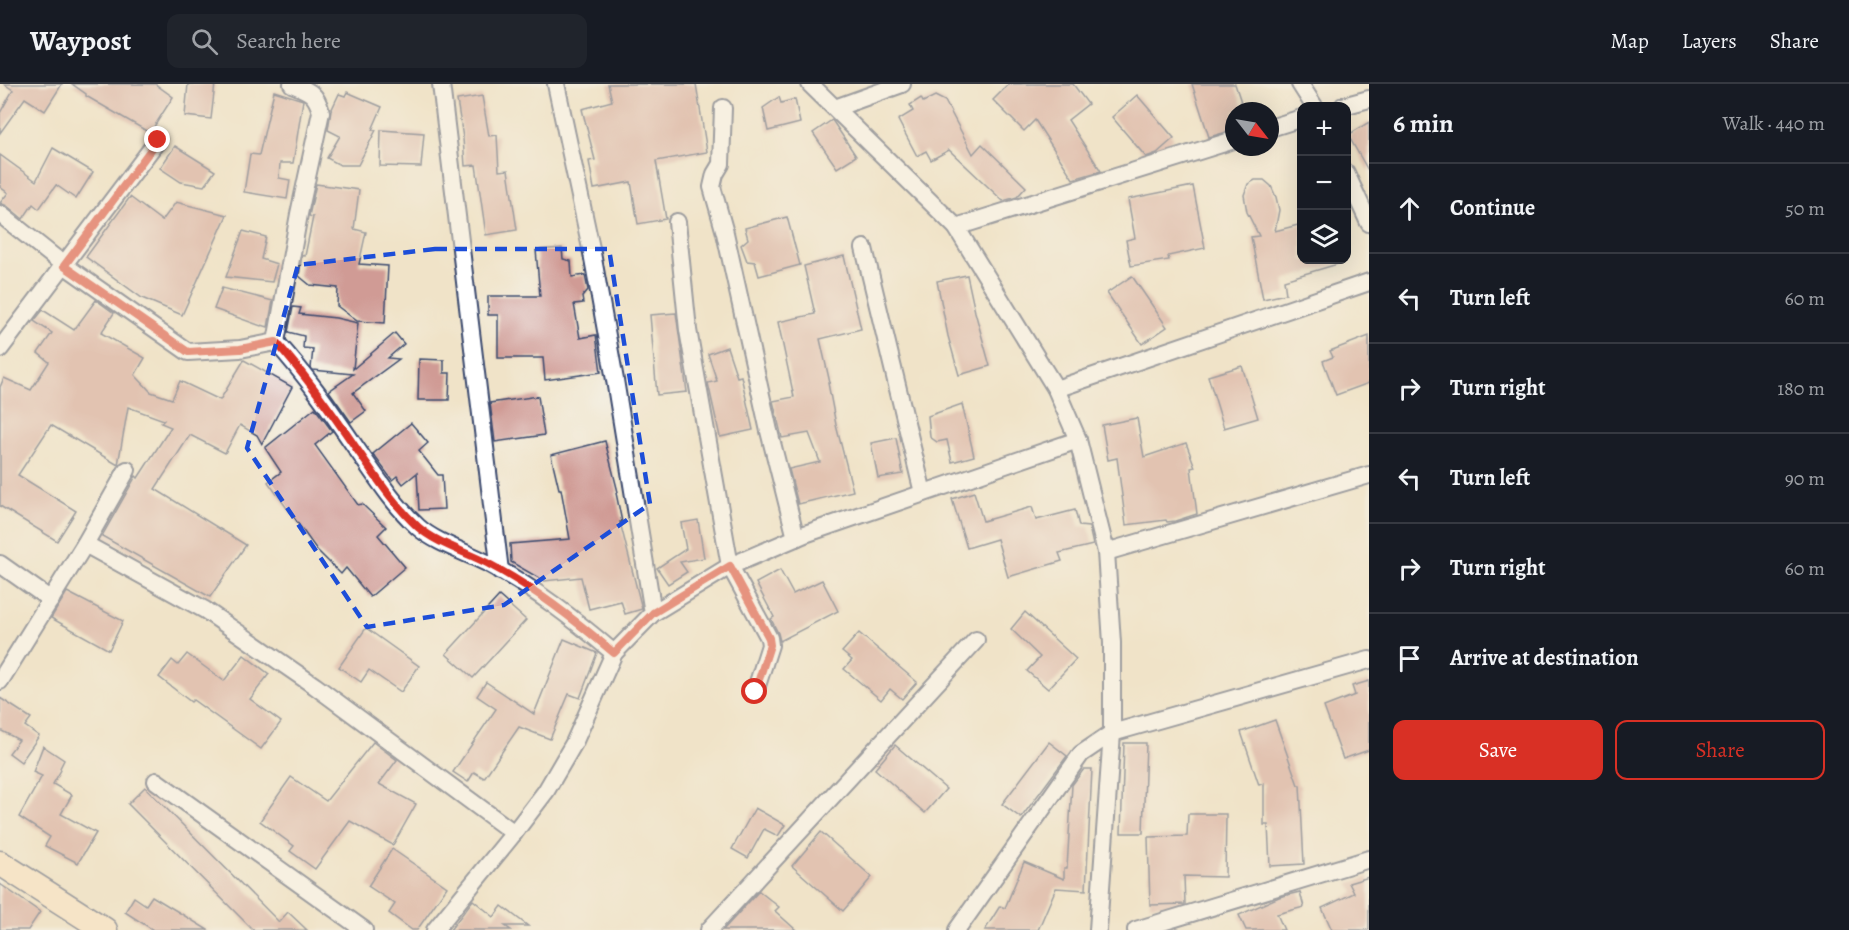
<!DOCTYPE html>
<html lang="en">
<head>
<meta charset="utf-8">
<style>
  body { margin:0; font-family:Alegreya,serif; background:#20242c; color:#f1f3f6 }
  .controls { position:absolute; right:18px; top:18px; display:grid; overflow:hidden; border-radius:12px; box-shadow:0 6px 24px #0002 }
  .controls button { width:54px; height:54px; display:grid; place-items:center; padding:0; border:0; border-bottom:2px solid #363941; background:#171b24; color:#f1f3f6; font:30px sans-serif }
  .compass { position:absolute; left:1225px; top:18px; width:54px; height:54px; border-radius:50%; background:#171b24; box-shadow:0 6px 24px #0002; rotate:121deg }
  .stop { position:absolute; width:18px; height:18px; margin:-14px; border:4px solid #d93025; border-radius:50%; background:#fff }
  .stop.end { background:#d93025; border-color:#fff; box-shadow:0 2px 6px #0008 }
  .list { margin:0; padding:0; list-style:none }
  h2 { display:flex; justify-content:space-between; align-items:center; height:78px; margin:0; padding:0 24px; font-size:26px }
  h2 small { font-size:20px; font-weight:400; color:#9ea1a6 }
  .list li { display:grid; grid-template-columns:39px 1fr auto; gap:18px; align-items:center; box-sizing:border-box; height:90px; padding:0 24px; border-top:2px solid #363941 }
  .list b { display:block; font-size:22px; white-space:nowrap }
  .list em { font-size:20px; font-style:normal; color:#9ea1a6 }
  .actions { display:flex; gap:12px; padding:18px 24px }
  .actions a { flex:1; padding:14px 0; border:2px solid #d93025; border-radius:12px; text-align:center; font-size:21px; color:#d93025 }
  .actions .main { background:#d93025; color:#fff }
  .icon { flex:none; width:33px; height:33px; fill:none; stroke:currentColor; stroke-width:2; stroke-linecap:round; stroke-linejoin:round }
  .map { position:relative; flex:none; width:1369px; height:846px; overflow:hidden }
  header { display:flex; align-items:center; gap:36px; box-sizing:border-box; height:84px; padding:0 30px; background:#171b24; border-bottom:2px solid #363941 }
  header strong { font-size:28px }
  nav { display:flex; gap:33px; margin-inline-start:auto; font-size:21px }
  .search { width:420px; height:54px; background:#20242c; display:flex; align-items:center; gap:15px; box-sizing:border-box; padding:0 21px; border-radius:12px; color:#9ea1a6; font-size:22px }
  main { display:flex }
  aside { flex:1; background:#171b24 }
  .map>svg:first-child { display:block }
  .building { fill:#d09b95 }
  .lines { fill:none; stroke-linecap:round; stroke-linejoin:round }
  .street-casing { stroke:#3b4a6e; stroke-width:20 }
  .secondary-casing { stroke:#3b4a6e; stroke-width:27 }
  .street { stroke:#fff; stroke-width:16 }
  .secondary { stroke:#fde5c5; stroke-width:24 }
  .route { stroke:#d93025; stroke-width:8 }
  .marked { fill:none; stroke:#1d4ed8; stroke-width:4.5; stroke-dasharray:12 8; stroke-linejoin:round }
</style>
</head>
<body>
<header>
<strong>Waypost</strong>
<div class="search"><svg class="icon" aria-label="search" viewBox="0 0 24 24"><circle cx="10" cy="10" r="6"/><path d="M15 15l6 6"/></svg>Search here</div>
<nav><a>Map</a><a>Layers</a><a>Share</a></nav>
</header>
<main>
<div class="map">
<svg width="1369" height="846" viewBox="0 0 1369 846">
  <rect width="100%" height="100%" fill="#f6f6f2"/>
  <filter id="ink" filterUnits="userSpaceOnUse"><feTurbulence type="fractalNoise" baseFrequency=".0167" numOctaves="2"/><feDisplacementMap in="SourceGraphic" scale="12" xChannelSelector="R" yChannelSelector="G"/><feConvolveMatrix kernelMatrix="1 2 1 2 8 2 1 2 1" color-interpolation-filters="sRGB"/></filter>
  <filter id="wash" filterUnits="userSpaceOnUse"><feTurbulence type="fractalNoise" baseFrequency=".008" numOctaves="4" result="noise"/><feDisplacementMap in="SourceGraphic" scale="24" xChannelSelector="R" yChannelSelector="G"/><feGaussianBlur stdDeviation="1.35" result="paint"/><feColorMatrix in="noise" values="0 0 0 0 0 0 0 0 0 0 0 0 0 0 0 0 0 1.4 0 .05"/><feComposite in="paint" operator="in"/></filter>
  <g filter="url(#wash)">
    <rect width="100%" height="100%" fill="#f0e3c8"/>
    <g id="blocks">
      <g class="building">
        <path d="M4,0H62L45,27L25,14L0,49V29L13,6Z"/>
        <path d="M72,0H155L173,13L150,49L86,12V10Z"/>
        <path d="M188,0H215L211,35L185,32Z"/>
        <path d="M608,0H696L707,68L656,77L666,135L638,140L631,98L594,105L589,77L595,76L582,25L612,17Z"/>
        <path d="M1009,0H1073L1088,20L1068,36L1101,87L1073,95L1035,36L1024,47L993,16Z"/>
        <path d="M1192,0H1235L1244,27H1234V46L1209,53Z"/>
        <path d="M274,7L303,16L293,79H280L279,94L290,96L287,115L244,108L250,70L259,71Z"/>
        <path d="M347,8L382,23L372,46H376L358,81H340L327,74L340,52L328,46L331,27L339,10L345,12Z"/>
        <path d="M1137,11L1174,54L1157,69L1146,73L1112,33Z"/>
        <path d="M482,12L489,52L497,51L499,87L508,86L517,146L486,151L476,81L465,82L463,54L457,16Z"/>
        <path d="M935,12L945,17L973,70L982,60L1026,103L1017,113L1003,117L949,66L931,76L926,67L917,72L898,36L913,27L910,21L921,14L923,18Z"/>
        <path d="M779,13L781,19L795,15L800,39L768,47L763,24Z"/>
        <path d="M832,36L856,72L837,84L813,49Z"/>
        <path d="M1369,38V88L1348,51Z"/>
        <path d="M381,46L424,49L421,83L380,82Z"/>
        <path d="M175,62L215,87L204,102L181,98L160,84Z"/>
        <path d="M53,64L93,88L76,115L56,101L39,125L33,120L23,135L7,122L0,119L8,109L0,103V71L36,97Z"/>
        <path d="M1255,96H1264L1271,102L1276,113L1279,126L1275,147L1302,140V176H1340L1341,179L1284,196L1286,210L1263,215L1251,153L1259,152L1247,128L1244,111L1248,100Z"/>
        <path d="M316,100L359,106L354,145L366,148L359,180L388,182L385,239L357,237L337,222L338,204L310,201L299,192L302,171L305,172L313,133L309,132Z"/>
        <path d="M1193,102L1205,164L1168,172L1169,176L1131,182L1126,156L1135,154L1128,115Z"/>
        <path d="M130,113L162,137L176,118L227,131L182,231L142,214L86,173Z"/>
        <path d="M787,133L800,181L759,192L755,178L747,177L741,161L748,155L745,144Z"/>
        <path d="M243,147L266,153L261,175L277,180L272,198L226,193Z"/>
        <path d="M562,164L563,175L571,177L572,193L585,191L588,206L582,213L583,219L574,220L580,254L596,251L601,288L545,296L543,274H498V231H488V212H540L536,166Z"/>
        <path d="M844,172L861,245L820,255L830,299H828L836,341L853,407L798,420L789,385L820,378L809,349L782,354L773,317L794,313L778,238L815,230L804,182Z"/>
        <path d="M967,191L975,228L990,282L959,291L948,252L937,197Z"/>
        <path d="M1132,192L1167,243L1142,260L1107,209Z"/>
        <path d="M222,204L273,217L268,243L262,241L261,242L214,225Z"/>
        <path d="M96,216L114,229L101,249L145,274L135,291L151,308L172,315L180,297L220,316L244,276L292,303L262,360L257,351L240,341L225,369L190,351L155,405L246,461L210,513L102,452L136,392L138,394L171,343L161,339L164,336L128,323L118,381L51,341L18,391L76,427L57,457L0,422V303L4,294L31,306L49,278L38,269L52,249L34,237L43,226L74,246Z"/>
        <path d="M293,223L301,224L299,230L336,234L358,239L353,285L395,249L404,260L388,274L399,275L353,309L366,327L351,338L329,307L353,290L313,286L311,284L313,265L303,264L304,252L288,248Z"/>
        <path d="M676,229L687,308L657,311L650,231Z"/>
        <path d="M1369,252V299L1336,311L1323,277L1333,273L1330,267Z"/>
        <path d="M727,263L737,293L741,292L753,346L720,353L708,299L717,297L708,270Z"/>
        <path d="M419,275L444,276V289H450L449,316H418Z"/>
        <path d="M1242,282L1258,334L1224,344L1208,292Z"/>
        <path d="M538,312L544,351L495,358L490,319Z"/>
        <path d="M962,320L974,372L952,378L947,356L937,358L930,353L928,332Z"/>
        <path d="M315,324L332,347L315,361L358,421L362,420L386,443L378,451L405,483L370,513L346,484L341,490L317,466L268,398L281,388L265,364Z"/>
        <path d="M1137,334L1144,373L1186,359L1195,383L1191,384L1197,430L1175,437L1167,438L1166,436L1126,441L1117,374L1108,376L1102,341Z"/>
        <path d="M411,339L428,359L419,367L438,391H442L444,425L419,426L417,389L403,400L397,392L392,396L373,370Z"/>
        <path d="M896,354L903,390L878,394L871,359Z"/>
        <path d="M605,357L618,408L616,409L622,438H620L642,525L625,530L621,517L589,525L581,493L544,497L511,478L510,460L570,455L561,405H559L551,371Z"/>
        <path d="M974,408L983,437L1032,423L1036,436L1075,426L1079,442L1089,443L1093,461L1059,469L1062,477L1008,493L997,455L967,464L952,415Z"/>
        <path d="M698,436L704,474L680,478L687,488L668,500L657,484L686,465L681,439Z"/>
        <path d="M780,486L793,510L822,496L838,527L780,557L778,549L771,535L774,533L756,499Z"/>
        <path d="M67,508L123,537L109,566L51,534Z"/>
        <path d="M499,512L526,536L473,594L446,570Z"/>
        <path d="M1025,528L1076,575L1048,605L1027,587L1040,573L1011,545Z"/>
        <path d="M366,544L419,582L401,608L369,586L361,598L339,583Z"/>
        <path d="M859,549L917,598L902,615L890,605L881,616L844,585L852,576L842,568Z"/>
        <path d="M564,555L597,569L580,614L569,610L550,655L519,643L484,694L474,688L468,698L453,688L496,625L477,612L486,598L534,630Z"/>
        <path d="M187,570L224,597L244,571L269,590L250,615L281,638L261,665L193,616L191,618L159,593L172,576L178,581Z"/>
        <path d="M1369,597V666L1343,675L1324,623L1355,611L1352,602Z"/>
        <path d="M0,614L31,634L25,642L39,652L21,678L9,669L19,656L0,646Z"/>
        <path d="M1275,636L1298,701H1300L1304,780L1270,782L1268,741H1264V699L1259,701L1241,648Z"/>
        <path d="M373,658L397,676L379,700L416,720L393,761L350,737L315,785L290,767L294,762L260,737L291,693L326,717Z"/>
        <path d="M1049,658L1067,672L1021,734L1002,720Z"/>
        <path d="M1124,659H1146L1143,749H1121Z"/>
        <path d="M895,661L946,705L925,729L875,685Z"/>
        <path d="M43,662L64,676L60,684L61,686L53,700L72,711L61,730L96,749L78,779L45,762L50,753L19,733L42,692L33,688Z"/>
        <path d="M1084,685H1092L1086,806L1056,804L1038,846H985L1000,822L1005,824L1024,778L1064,795V784H1067L1072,701Z"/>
        <path d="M145,703L279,838L288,828L307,846H253L128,720Z"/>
        <path d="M755,724L785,741L778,752L764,745L748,774L732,765Z"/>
        <path d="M1188,730H1226L1225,793L1184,792L1185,820L1150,821L1148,753L1187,752Z"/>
        <path d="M821,748L872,793L843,827L792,782Z"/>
        <path d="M392,765L447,803L417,846H412L389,829L395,820L368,802Z"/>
        <path d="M1369,793V846H1332L1322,824L1354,809L1349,799Z"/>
        <path d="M0,800L40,828L28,846H0Z"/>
        <path d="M759,807L779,823L775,827L796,846H723Z"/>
        <path d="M1300,808L1304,823L1277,830L1284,846H1246L1239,831L1279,813Z"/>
        <path d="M152,812L208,846H153L125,828L134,813L146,821Z"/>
        <path d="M473,816L494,833L502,822L528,842H505L511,846H450Z"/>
      </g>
    </g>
  </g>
  <g filter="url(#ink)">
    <use href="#blocks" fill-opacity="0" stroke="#3b4a6e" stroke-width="1.5"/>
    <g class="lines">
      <defs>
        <g id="street">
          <path d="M441,0L500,487"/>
          <path d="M556,0L592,169L615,296L653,529"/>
          <path d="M810,0L956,143L1056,305L1078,356L1106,468L1112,559V649L1098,846"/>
          <path d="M1300,0L1314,22"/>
          <path d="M1343,22L1369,15"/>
          <path d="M723,24L721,80L715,90L712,103L725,149L769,347L796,454"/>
          <path d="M835,24L902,0"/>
          <path d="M1270,44L1302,34"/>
          <path d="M1346,89L1369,139"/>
          <path d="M0,130L64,181L188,268L240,265L276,258"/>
          <path d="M677,138L688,246L730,482L769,554L770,561L755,608"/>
          <path d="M956,143L1234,56"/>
          <path d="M864,164L923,409"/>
          <path d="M276,258C306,291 331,327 356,364C375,391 393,420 418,443C436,459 466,468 487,479C533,503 574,535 614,569"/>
          <path d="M276,258L299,130L321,28C316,9 309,7 292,0"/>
          <path d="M0,265L158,56"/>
          <path d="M1056,305L1369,198"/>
          <path d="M85,460L205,526L315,602L514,749"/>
          <path d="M1106,468L1369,391"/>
          <path d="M0,480L51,516"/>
          <path d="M0,597L85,460L127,386"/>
          <path d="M156,697L364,846"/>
          <path d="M435,846L514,749L546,707L574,659L614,569L653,529L730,482L805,450L1078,356"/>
          <path d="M709,846L976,556"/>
          <path d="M957,846L1081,670L1112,649L1369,576"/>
          <path d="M1136,846L1369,775"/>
        </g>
        <path id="secondary" d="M0,779L105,846"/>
      </defs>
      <use href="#street" class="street-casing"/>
      <use href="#secondary" class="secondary-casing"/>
      <use href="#street" class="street"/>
      <use href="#secondary" class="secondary"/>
    </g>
  </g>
  <g class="lines" filter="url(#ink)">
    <path class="route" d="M158,56L64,182L188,268L240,265L276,258C306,292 331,327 356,364C375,391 393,420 418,443C436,459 466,468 487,479C533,503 574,535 614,569L653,529L730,482L769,554L770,561L755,608"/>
  </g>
  <path d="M0 0H1369V846H0ZM435,165H609L650,420L504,521L367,543L247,364L298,181Z" fill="#f0e3c8" fill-opacity=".55" fill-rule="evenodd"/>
  <path class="marked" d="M435,165H609L650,420L504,521L367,543L247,364L298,181Z"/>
</svg>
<div class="controls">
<button>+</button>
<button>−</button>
<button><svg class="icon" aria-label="layers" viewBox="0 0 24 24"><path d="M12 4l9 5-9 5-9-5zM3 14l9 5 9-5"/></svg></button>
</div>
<svg class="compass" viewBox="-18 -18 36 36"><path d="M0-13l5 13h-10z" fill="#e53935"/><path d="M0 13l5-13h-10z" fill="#9ea1a6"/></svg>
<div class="stop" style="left:755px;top:608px"></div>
<div class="stop end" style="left:158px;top:56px"></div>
</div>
<aside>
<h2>6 min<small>Walk · 440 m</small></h2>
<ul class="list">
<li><svg class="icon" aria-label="ahead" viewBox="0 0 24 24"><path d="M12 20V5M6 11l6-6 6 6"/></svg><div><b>Continue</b></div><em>50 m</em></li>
<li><svg class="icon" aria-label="left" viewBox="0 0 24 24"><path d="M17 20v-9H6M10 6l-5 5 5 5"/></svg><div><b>Turn left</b></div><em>60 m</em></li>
<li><svg class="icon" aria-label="right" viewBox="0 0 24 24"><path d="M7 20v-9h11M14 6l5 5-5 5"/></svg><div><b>Turn right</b></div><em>180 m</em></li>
<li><svg class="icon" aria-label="left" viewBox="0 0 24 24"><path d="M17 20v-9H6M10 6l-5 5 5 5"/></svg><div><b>Turn left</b></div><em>90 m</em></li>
<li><svg class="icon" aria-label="right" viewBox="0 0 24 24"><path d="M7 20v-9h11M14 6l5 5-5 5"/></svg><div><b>Turn right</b></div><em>60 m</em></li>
<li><svg class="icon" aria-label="arrive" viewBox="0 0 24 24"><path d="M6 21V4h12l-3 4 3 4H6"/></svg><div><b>Arrive at destination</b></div></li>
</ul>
<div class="actions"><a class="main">Save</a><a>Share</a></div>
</aside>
</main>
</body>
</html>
